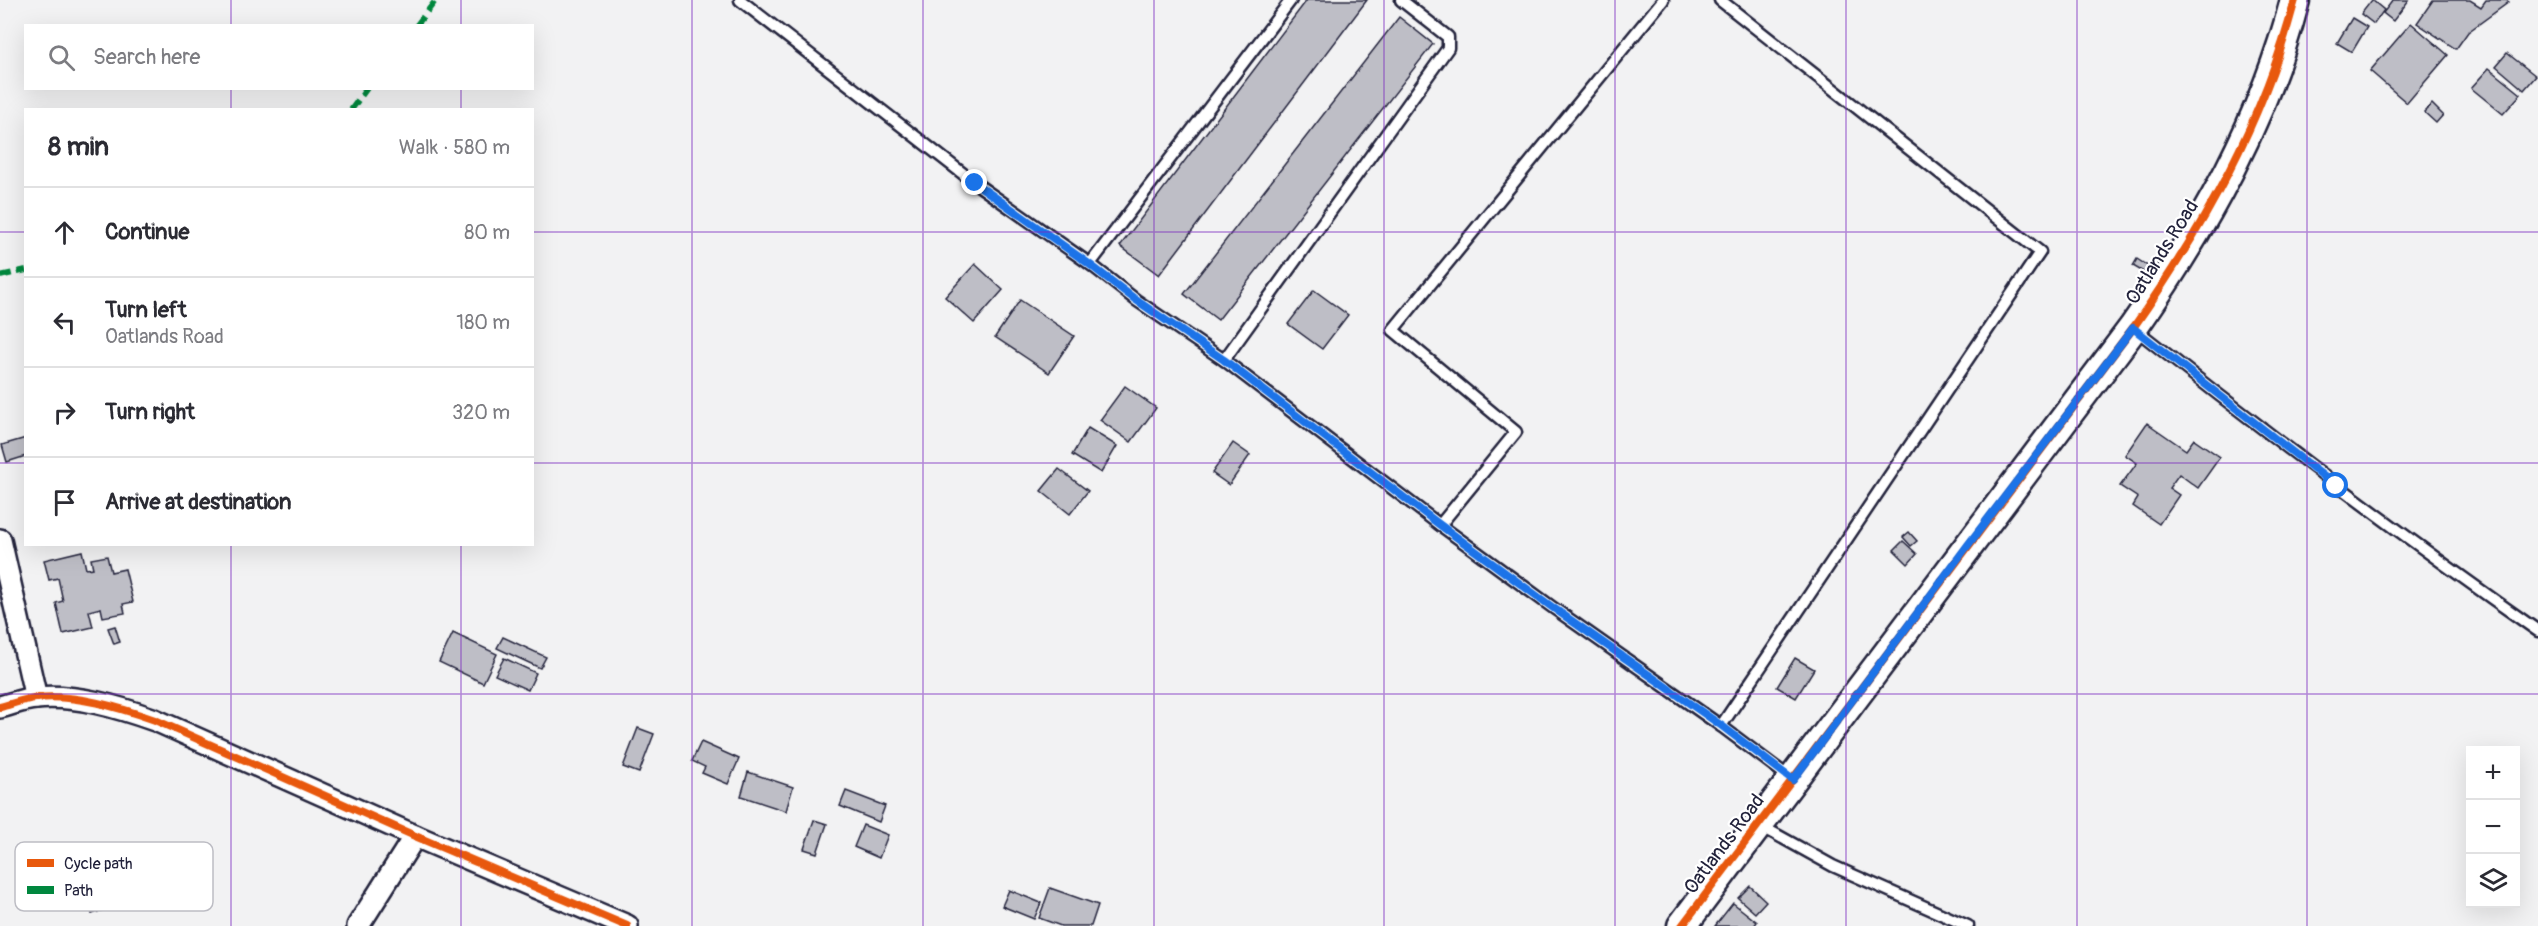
<!DOCTYPE html>
<html lang="en">
<head>
<meta charset="utf-8">
<style>
  body { margin:0; font-family:Pangolin,sans-serif; background:#f2f2f3; color:#2b2b33 }
  .controls { position:absolute; right:18px; bottom:18px; display:grid; overflow:hidden; border-radius:0px; box-shadow:0 6px 24px #0002 }
  .controls button { width:54px; height:54px; display:grid; place-items:center; padding:0; border:0; border-bottom:2px solid #e1e1e2; background:#fff; color:#2b2b33; font:30px sans-serif }
  .stop { position:absolute; width:18px; height:18px; margin:-14px; border:4px solid #1a73e8; border-radius:50%; background:#fff }
  .stop.end { background:#1a73e8; border-color:#fff; box-shadow:0 2px 6px #0008 }
  .list { margin:0; padding:0; list-style:none }
  h2 { display:flex; justify-content:space-between; align-items:center; height:78px; margin:0; padding:0 24px; font-size:26px }
  h2 small { font-size:20px; font-weight:400; color:#7c7c81 }
  .list li { display:grid; grid-template-columns:39px 1fr auto; gap:18px; align-items:center; box-sizing:border-box; height:90px; padding:0 24px; border-top:2px solid #e1e1e2 }
  .list b { display:block; font-size:22px; white-space:nowrap }
  .list p { margin:0; font-size:20px; white-space:nowrap; color:#7c7c81 }
  .list em { font-size:20px; font-style:normal; color:#7c7c81 }
  .icon { flex:none; width:33px; height:33px; fill:none; stroke:currentColor; stroke-width:2; stroke-linecap:round; stroke-linejoin:round }
  .map { position:relative; flex:none; width:2538px; height:926px; overflow:hidden }
  .search { position:absolute; background:#fff; box-shadow:0 6px 24px #0002; left:24px; top:24px; width:510px; height:66px; display:flex; align-items:center; gap:15px; box-sizing:border-box; padding:0 21px; border-radius:0px; color:#7c7c81; font-size:22px }
  .panel { position:absolute; background:#fff; box-shadow:0 6px 24px #0002; left:24px; top:108px; width:510px; height:438px; border-radius:0px }
  .map>svg:first-child { display:block }
  .building { fill:#bebec6; stroke:#22223b; stroke-width:1.5 }
  .lines { fill:none; stroke-linecap:round; stroke-linejoin:round }
  .lane-casing { stroke:#22223b; stroke-width:15 }
  .street-casing { stroke:#22223b; stroke-width:26 }
  .secondary-casing { stroke:#22223b; stroke-width:33 }
  .lane { stroke:#fff; stroke-width:10 }
  .street { stroke:#fff; stroke-width:21 }
  .secondary { stroke:#fff; stroke-width:28 }
  .quiet { stroke:#00873e; stroke-width:6; stroke-dasharray:12 6; stroke-linecap:butt }
  .cycleway-casing { stroke:#fff; stroke-width:11 }
  .cycleway { stroke:#e8590c; stroke-width:8 }
  .route { stroke:#1a73e8; stroke-width:8 }
  .grid { fill:none; stroke:#7b2cbf; stroke-width:1.5; stroke-opacity:0.55 }
  .labels { text-anchor:middle; dominant-baseline:central; stroke-width:4.5; stroke-linejoin:round; paint-order:stroke }
  .street-label { font-size:20px; fill:#22223b; stroke:#fff }
  .key { fill:#fff; stroke:#bdbdc4; stroke-width:1.5 }
  .key-label { font-size:16px; fill:#22223b }
</style>
</head>
<body>
<div class="map">
<svg width="2538" height="926" viewBox="0 0 2538 926">
  <rect width="100%" height="100%" fill="#f2f2f3"/>
  <filter id="ink" filterUnits="userSpaceOnUse"><feTurbulence type="fractalNoise" baseFrequency=".0167" numOctaves="2"/><feDisplacementMap in="SourceGraphic" scale="12" xChannelSelector="R" yChannelSelector="G"/><feConvolveMatrix kernelMatrix="1 2 1 2 8 2 1 2 1" color-interpolation-filters="sRGB"/></filter>
  <g filter="url(#ink)">
    <g class="building">
      <path d="M1307,0H1367L1159,275L1120,246Z"/>
      <path d="M2372,0L2384,10L2374,24L2361,14Z"/>
      <path d="M2393,0H2409L2393,21L2383,13Z"/>
      <path d="M2433,0H2470L2481,7L2486,0H2506L2509,2L2468,32L2456,49L2417,23Z"/>
      <path d="M1399,17L1433,44L1218,320L1184,294Z"/>
      <path d="M2352,18L2367,27L2352,52L2337,43Z"/>
      <path d="M2411,23L2448,55L2407,103L2370,71Z"/>
      <path d="M2507,53L2536,76L2524,90L2496,66Z"/>
      <path d="M2489,68L2521,94L2503,114L2471,88Z"/>
      <path d="M2432,104L2443,115L2436,123L2424,112Z"/>
      <path d="M2137,259L2149,267L2145,273L2133,266Z"/>
      <path d="M975,264L1003,290L974,323L945,297Z"/>
      <path d="M1314,290L1348,315L1322,349L1288,324Z"/>
      <path d="M1020,300L1074,336L1049,373L995,337Z"/>
      <path d="M1125,386L1156,408L1131,442L1100,420Z"/>
      <path d="M2147,423L2186,450L2194,439L2220,457L2198,488L2179,474L2169,488L2179,495L2159,524L2133,506L2138,498L2120,486L2137,463L2125,455Z"/>
      <path d="M1088,428L1117,446L1101,473L1072,455Z"/>
      <path d="M26,438V456L7,462L2,445Z"/>
      <path d="M1233,443L1250,455L1229,485L1212,473Z"/>
      <path d="M1059,469L1088,491L1070,514L1041,491Z"/>
      <path d="M1909,532L1917,541L1911,546L1903,537Z"/>
      <path d="M1903,541L1917,554L1908,564L1894,550Z"/>
      <path d="M82,551L86,569L93,568L91,559L107,556L111,572L125,569L133,602L123,604L125,613L103,617L101,608L89,611L93,627L63,634L56,603L63,601L58,578L49,580L44,560Z"/>
      <path d="M115,626L120,642L114,644L108,628Z"/>
      <path d="M453,633L497,654L483,683L439,662Z"/>
      <path d="M503,637L546,657L540,668L497,648Z"/>
      <path d="M504,658L536,673L528,690L495,675Z"/>
      <path d="M1795,658L1814,669L1796,698L1777,687Z"/>
      <path d="M638,728L654,734L639,773L623,767Z"/>
      <path d="M701,742L739,759L728,784L702,773L705,767L692,761Z"/>
      <path d="M748,772L793,787L786,811L741,796Z"/>
      <path d="M846,791L885,806L879,822L840,806Z"/>
      <path d="M814,820L827,824L817,853L804,849Z"/>
      <path d="M863,825L888,835L879,858L854,847Z"/>
      <path d="M1750,886L1766,901L1755,913L1738,898Z"/>
      <path d="M1050,888L1098,905L1091,926H1061L1039,918Z"/>
      <path d="M1009,890L1041,903L1034,919L1002,906Z"/>
      <path d="M99,900L103,910L92,914L89,905Z"/>
      <path d="M1733,903L1757,922L1754,926H1715Z"/>
    </g>
    <g class="lines">
      <defs>
        <g id="lane">
          <path d="M740,0L975,183L1090,264L1136,300L1224,360L1440,525L1552,607L1721,726L1793,780"/>
          <path d="M1720,0L2040,252L1721,726"/>
          <path d="M1090,264L1291,0"/>
          <path d="M2135,329C2267,434 2400,534 2538,631"/>
          <path d="M1224,360L1448,48V37L1401,0"/>
          <path d="M1440,525L1516,432L1393,330L1663,0"/>
          <path d="M1759,825L1833,866L1968,926"/>
        </g>
        <g id="street">
          <path d="M0,540L36,698"/>
          <path d="M0,707C12,704 24,699 36,698C76,694 118,707 155,720L415,836L627,926"/>
          <path d="M358,926L415,836"/>
        </g>
        <path id="secondary" d="M1682,926L2133,328C2204,227 2264,120 2295,0"/>
      </defs>
      <use href="#lane" class="lane-casing"/>
      <use href="#street" class="street-casing"/>
      <use href="#secondary" class="secondary-casing"/>
      <use href="#lane" class="lane"/>
      <use href="#street" class="street"/>
      <use href="#secondary" class="secondary"/>
      <g class="quiet">
        <path d="M416,26L436,0"/>
        <path d="M351,110L367,88"/>
        <path d="M0,276L26,270"/>
      </g>
      <defs>
        <g id="cycleway">
          <path d="M0,707C12,704 24,699 36,698C76,694 118,707 155,720L415,836L627,926"/>
          <path d="M1682,926L2133,328C2204,227 2264,120 2295,0"/>
        </g>
      </defs>
      <use href="#cycleway" class="cycleway-casing"/>
      <use href="#cycleway" class="cycleway"/>
    </g>
  </g>
  <g class="lines" filter="url(#ink)">
    <path class="route" d="M975,183L1089,264L1136,300L1224,360L1440,525L1552,607L1722,726L1793,780L1968,545L2133,328L2336,486"/>
  </g>
  <path class="grid" d="M231,0V26M461,0V26M692,0V926M923,0V926M1154,0V926M1384,0V926M1615,0V926M1846,0V926M2077,0V926M2307,0V926M231,88V110M461,88V110M0,232H26M532,232H2538M0,463H26M532,463H2538M231,544V926M461,544V926M0,694H2538"/>
  <g class="labels">
    <g class="street-label">
      <text transform="translate(2162 252) rotate(-58)">Oatlands Road</text>
      <text transform="translate(1724 844) rotate(-53)">Oatlands Road</text>
    </g>
  </g>
  <rect x="15" y="842" width="198" height="69" rx="9" class="key"/>
  <rect x="27" y="859" width="27" height="8" fill="#e8590c"/>
  <rect x="27" y="886" width="27" height="8" fill="#00873e"/>
  <g class="key-label">
    <text x="64" y="869">Cycle path</text>
    <text x="64" y="896">Path</text>
  </g>
</svg>
<div class="controls">
<button>+</button>
<button>−</button>
<button><svg class="icon" aria-label="layers" viewBox="0 0 24 24"><path d="M12 4l9 5-9 5-9-5zM3 14l9 5 9-5"/></svg></button>
</div>
<div class="stop" style="left:2336px;top:486px"></div>
<div class="stop end" style="left:975px;top:183px"></div>
<div class="search"><svg class="icon" aria-label="search" viewBox="0 0 24 24"><circle cx="10" cy="10" r="6"/><path d="M15 15l6 6"/></svg>Search here</div>
<section class="panel">
<h2>8 min<small>Walk · 580 m</small></h2>
<ul class="list">
<li><svg class="icon" aria-label="ahead" viewBox="0 0 24 24"><path d="M12 20V5M6 11l6-6 6 6"/></svg><div><b>Continue</b></div><em>80 m</em></li>
<li><svg class="icon" aria-label="left" viewBox="0 0 24 24"><path d="M17 20v-9H6M10 6l-5 5 5 5"/></svg><div><b>Turn left</b><p>Oatlands Road</p></div><em>180 m</em></li>
<li><svg class="icon" aria-label="right" viewBox="0 0 24 24"><path d="M7 20v-9h11M14 6l5 5-5 5"/></svg><div><b>Turn right</b></div><em>320 m</em></li>
<li><svg class="icon" aria-label="arrive" viewBox="0 0 24 24"><path d="M6 21V4h12l-3 4 3 4H6"/></svg><div><b>Arrive at destination</b></div></li>
</ul>
</section>
</div>
</body>
</html>
